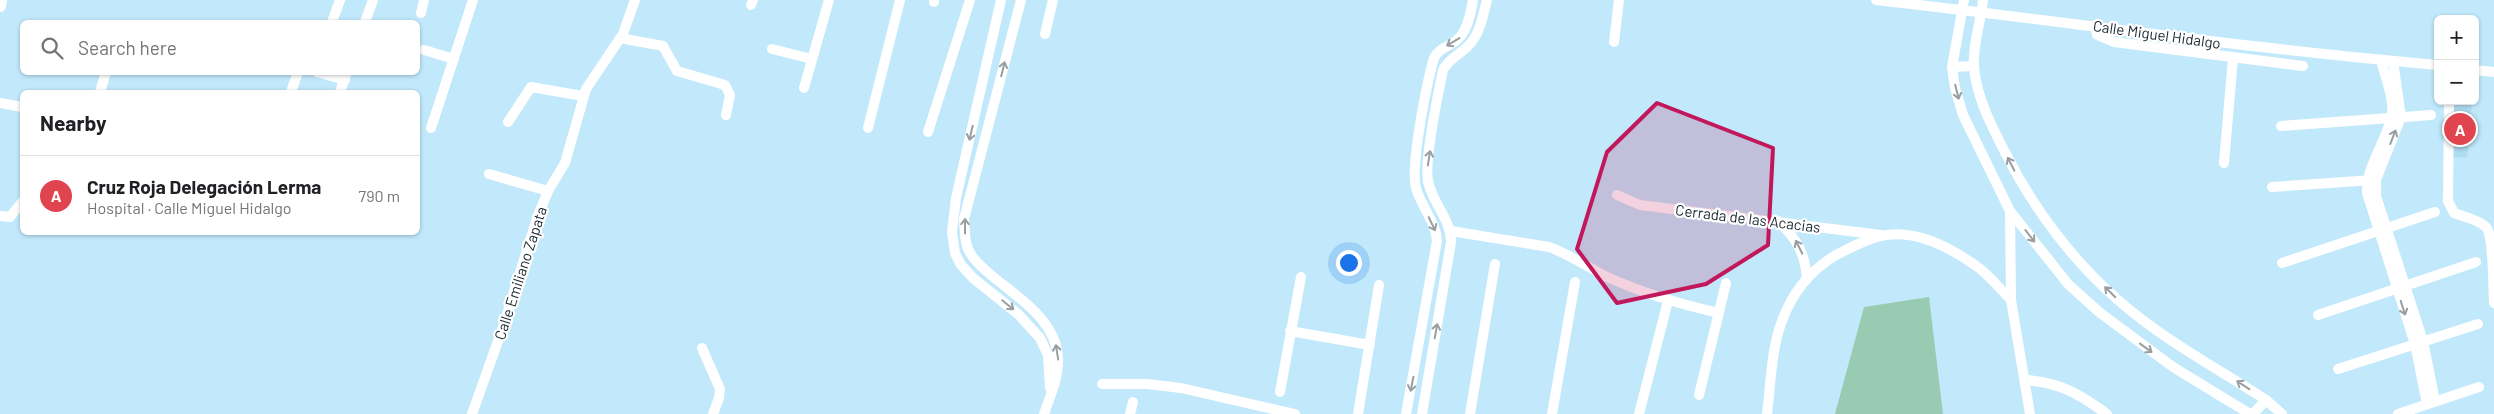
<!DOCTYPE html>
<html lang="en">
<head>
<meta charset="utf-8">
<style>
  body { margin:0; font-family:Barlow,sans-serif; background:#f2f2f2; color:#202124 }
  .controls { position:absolute; right:15px; top:15px; display:grid; overflow:hidden; border-radius:8px; box-shadow:0 1px 4px #0004 }
  .controls button { width:45px; height:45px; display:grid; place-items:center; padding:0; border:0; border-bottom:1px solid #e0e0e0; background:#fff; color:#202124; font:25px sans-serif }
  .you { position:absolute; left:1348px; top:262px; width:18px; height:18px; margin:-12px; border:4px solid #fff; border-radius:50%; background:#1a73e8; box-shadow:0 0 0 8px #1a73e833 }
  .badge { display:grid; place-items:center; width:32px; height:32px; border-radius:50%; background:#d5473c; color:#fff; font-size:16px; font-weight:700 }
  .pin { position:absolute; translate:-50% -50%; border:2px solid #fff; box-shadow:0 1px 5px #0006 }
  .list { margin:0; padding:0; list-style:none }
  h2 { display:flex; justify-content:space-between; align-items:center; height:65px; margin:0; padding:0 20px; font-size:21px }
  h2 small { font-size:16px; font-weight:400; color:#757577 }
  .list li { display:grid; grid-template-columns:32px 1fr auto; gap:15px; align-items:center; box-sizing:border-box; height:80px; padding:0 20px; border-top:1px solid #e0e0e0 }
  .list b { display:block; font-size:19px; white-space:nowrap }
  .list p { margin:0; font-size:16px; white-space:nowrap; color:#757577 }
  .list em { font-size:16px; font-style:normal; color:#757577 }
  .icon { flex:none; width:28px; height:28px; fill:none; stroke:currentColor; stroke-width:2; stroke-linecap:round; stroke-linejoin:round }
  .map { position:relative; flex:none; width:2494px; height:414px; overflow:hidden }
  .search { position:absolute; background:#fff; box-shadow:0 1px 4px #0004; left:20px; top:20px; width:400px; height:55px; display:flex; align-items:center; gap:12px; box-sizing:border-box; padding:0 18px; border-radius:8px; color:#757577; font-size:19px }
  .panel { position:absolute; background:#fff; box-shadow:0 1px 4px #0004; left:20px; top:90px; width:400px; height:145px; border-radius:8px }
  .map>svg:first-child { display:block }
  .built { fill:#afdef4 }
  .green { fill:#99cbb2 }
  .lines { fill:none; stroke-linecap:round; stroke-linejoin:round }
  .minor { stroke:#fff; stroke-width:10 }
  .tertiary { stroke:#fff; stroke-width:12 }
  .oneway { stroke:#989ea1 }
  .marked { fill:#c2185b; fill-opacity:0.2; stroke:#c2185b; stroke-width:4; stroke-linejoin:round }
  .labels { text-anchor:middle; dominant-baseline:central; stroke-width:4.5; stroke-linejoin:round; paint-order:stroke }
  .street-label { font-size:15px; fill:#19282f; stroke:#fff }
</style>
</head>
<body>
<div class="map">
<svg width="2494" height="414" viewBox="0 0 2494 414">
  <rect width="100%" height="100%" fill="#c1e9fb"/>
  <path class="built" d="M2450,101H2472L2467,157L2449,158Z"/>
  <path class="green" d="M1929,297L1943,414H1835L1864,307Z"/>
  <g class="lines">
    <g class="minor">
      <path d="M1001,0L956,198L952,232L955,253L961,265L973,278L1018,314L1040,338L1048,355L1050,388"/>
      <path d="M1021,0L964,219C965,229 964,239 968,249C973,260 982,267 991,275C1017,297 1057,320 1058,359C1059,378 1050,396 1044,414"/>
      <path d="M1876,0C2063,21 2250,49 2438,65"/>
      <path d="M1964,0L1952,67L1955,88L1963,115L2010,211L2068,284L2099,312L2173,367L2250,414"/>
      <path d="M1983,0C1981,22 1972,46 1974,68C1977,99 1993,129 2007,156C2034,209 2073,261 2118,300C2162,339 2217,368 2266,400L2282,414"/>
      <path d="M934,2V0"/>
      <path d="M751,5L753,0"/>
      <path d="M421,13L424,0"/>
      <path d="M332,22L340,0"/>
      <path d="M365,22L373,0"/>
      <path d="M2095,25L2097,35L2114,42L2303,66"/>
      <path d="M1045,34L1053,0"/>
      <path d="M620,38L663,46L677,71L725,85L730,95L726,115"/>
      <path d="M1614,42L1619,0"/>
      <path d="M772,49L812,59"/>
      <path d="M424,50L454,59"/>
      <path d="M2381,60C2385,77 2396,102 2391,119C2385,143 2366,167 2367,193L2415,344L2427,404"/>
      <path d="M2393,61L2401,117L2376,180V196L2423,341L2435,401"/>
      <path d="M1952,67L1974,66"/>
      <path d="M2475,70L2494,72"/>
      <path d="M317,72L345,80"/>
      <path d="M804,88L829,0"/>
      <path d="M100,92L106,72"/>
      <path d="M291,92L298,72"/>
      <path d="M340,92L347,72"/>
      <path d="M2449,101L2448,201L2454,213C2464,217 2478,219 2486,227C2494,236 2493,288 2494,303"/>
      <path d="M0,103L22,107"/>
      <path d="M508,122L531,87L583,96"/>
      <path d="M2281,126L2431,115"/>
      <path d="M431,128L473,0"/>
      <path d="M868,128L900,0"/>
      <path d="M928,132L970,0"/>
      <path d="M2224,163L2233,58"/>
      <path d="M489,174L548,191"/>
      <path d="M2272,187L2373,180"/>
      <path d="M1617,195L1640,205L1881,235"/>
      <path d="M2010,211L2011,300L2030,414"/>
      <path d="M0,216L10,217L22,202"/>
      <path d="M1778,221C1797,239 1805,253 1807,279"/>
      <path d="M1451,231L1549,247C1569,254 1586,266 1605,276C1642,293 1679,304 1719,313"/>
      <path d="M2282,263L2435,212"/>
      <path d="M2318,315L2476,262"/>
      <path d="M1290,331L1370,345"/>
      <path d="M702,348L720,389L719,398L713,414"/>
      <path d="M2338,369L2478,324"/>
      <path d="M2026,380C2062,383 2079,394 2107,414"/>
      <path d="M1102,384H1147L1181,388L1295,414"/>
      <path d="M1280,392L1301,277"/>
      <path d="M1699,395L1726,283"/>
      <path d="M472,414L503,327L537,218L548,191L565,163L586,89L623,34L635,0"/>
      <path d="M1130,414L1133,402"/>
      <path d="M1358,414L1379,285"/>
      <path d="M1406,414L1437,241C1436,222 1421,206 1416,188C1410,166 1427,82 1434,58C1440,46 1451,47 1459,38C1468,29 1471,12 1473,0"/>
      <path d="M1422,414L1451,242C1451,219 1432,203 1428,181C1424,160 1438,94 1443,70C1450,57 1460,55 1469,45C1480,34 1483,15 1487,0"/>
      <path d="M1470,414L1495,264"/>
      <path d="M1552,414L1575,282"/>
      <path d="M1639,414L1668,301"/>
      <path d="M1767,414C1771,384 1771,349 1782,321C1792,293 1811,270 1836,255C1850,248 1866,239 1881,236C1916,228 1953,249 1979,268C1991,277 2001,290 2011,300"/>
      <path d="M2253,414L2266,400"/>
      <path d="M2398,414L2479,387"/>
    </g>
    <path class="tertiary" d="M0,6L1,0"/>
  </g>
  <defs><path id="oneway-shaft" d="M-6 0H5M1.5-3L5.5 0L1.5 3" fill="none" stroke-width="1.6" stroke-linecap="round" stroke-linejoin="round" transform="scale(1.25)"/></defs>
  <g class="oneway">
    <use href="#oneway-shaft" transform="translate(1453 42) rotate(149)"/>
    <use href="#oneway-shaft" transform="translate(1003 69) rotate(-76)"/>
    <use href="#oneway-shaft" transform="translate(1957 92) rotate(76)"/>
    <use href="#oneway-shaft" transform="translate(971 133) rotate(103)"/>
    <use href="#oneway-shaft" transform="translate(2393 137) rotate(-69)"/>
    <use href="#oneway-shaft" transform="translate(1429 158) rotate(-81)"/>
    <use href="#oneway-shaft" transform="translate(2011 164) rotate(-117)"/>
    <use href="#oneway-shaft" transform="translate(1432 224) rotate(64)"/>
    <use href="#oneway-shaft" transform="translate(965 226) rotate(-90)"/>
    <use href="#oneway-shaft" transform="translate(2030 236) rotate(52)"/>
    <use href="#oneway-shaft" transform="translate(1799 247) rotate(-117)"/>
    <use href="#oneway-shaft" transform="translate(2110 292) rotate(-135)"/>
    <use href="#oneway-shaft" transform="translate(1008 305) rotate(39)"/>
    <use href="#oneway-shaft" transform="translate(2403 308) rotate(72)"/>
    <use href="#oneway-shaft" transform="translate(1436 331) rotate(-80)"/>
    <use href="#oneway-shaft" transform="translate(2146 348) rotate(36)"/>
    <use href="#oneway-shaft" transform="translate(1057 352) rotate(-99)"/>
    <use href="#oneway-shaft" transform="translate(1412 384) rotate(101)"/>
    <use href="#oneway-shaft" transform="translate(2243 385) rotate(-147)"/>
  </g>
  <path class="marked" d="M1657,103L1773,148L1768,245L1706,284L1617,303L1577,249L1607,152Z"/>
  <g class="labels">
    <g class="street-label">
      <text transform="translate(2157 34) rotate(8)">Calle Miguel Hidalgo</text>
      <text transform="translate(1748 218) rotate(7)">Cerrada de las Acacias</text>
      <text transform="translate(520 273) rotate(-72)">Calle Emiliano Zapata</text>
    </g>
  </g>
</svg>
<div class="controls">
<button>+</button>
<button>−</button>
</div>
<div class="you"></div>
<div class="pin badge" style="left:2460px;top:129px;background:#e0444e">A</div>
<div class="search"><svg class="icon" aria-label="search" viewBox="0 0 24 24"><circle cx="10" cy="10" r="6"/><path d="M15 15l6 6"/></svg>Search here</div>
<section class="panel">
<h2>Nearby<small></small></h2>
<ul class="list">
<li><span class="badge" style="background:#e0444e">A</span><div><b>Cruz Roja Delegación Lerma</b><p>Hospital · Calle Miguel Hidalgo</p></div><em>790 m</em></li>
</ul>
</section>
</div>
</body>
</html>
